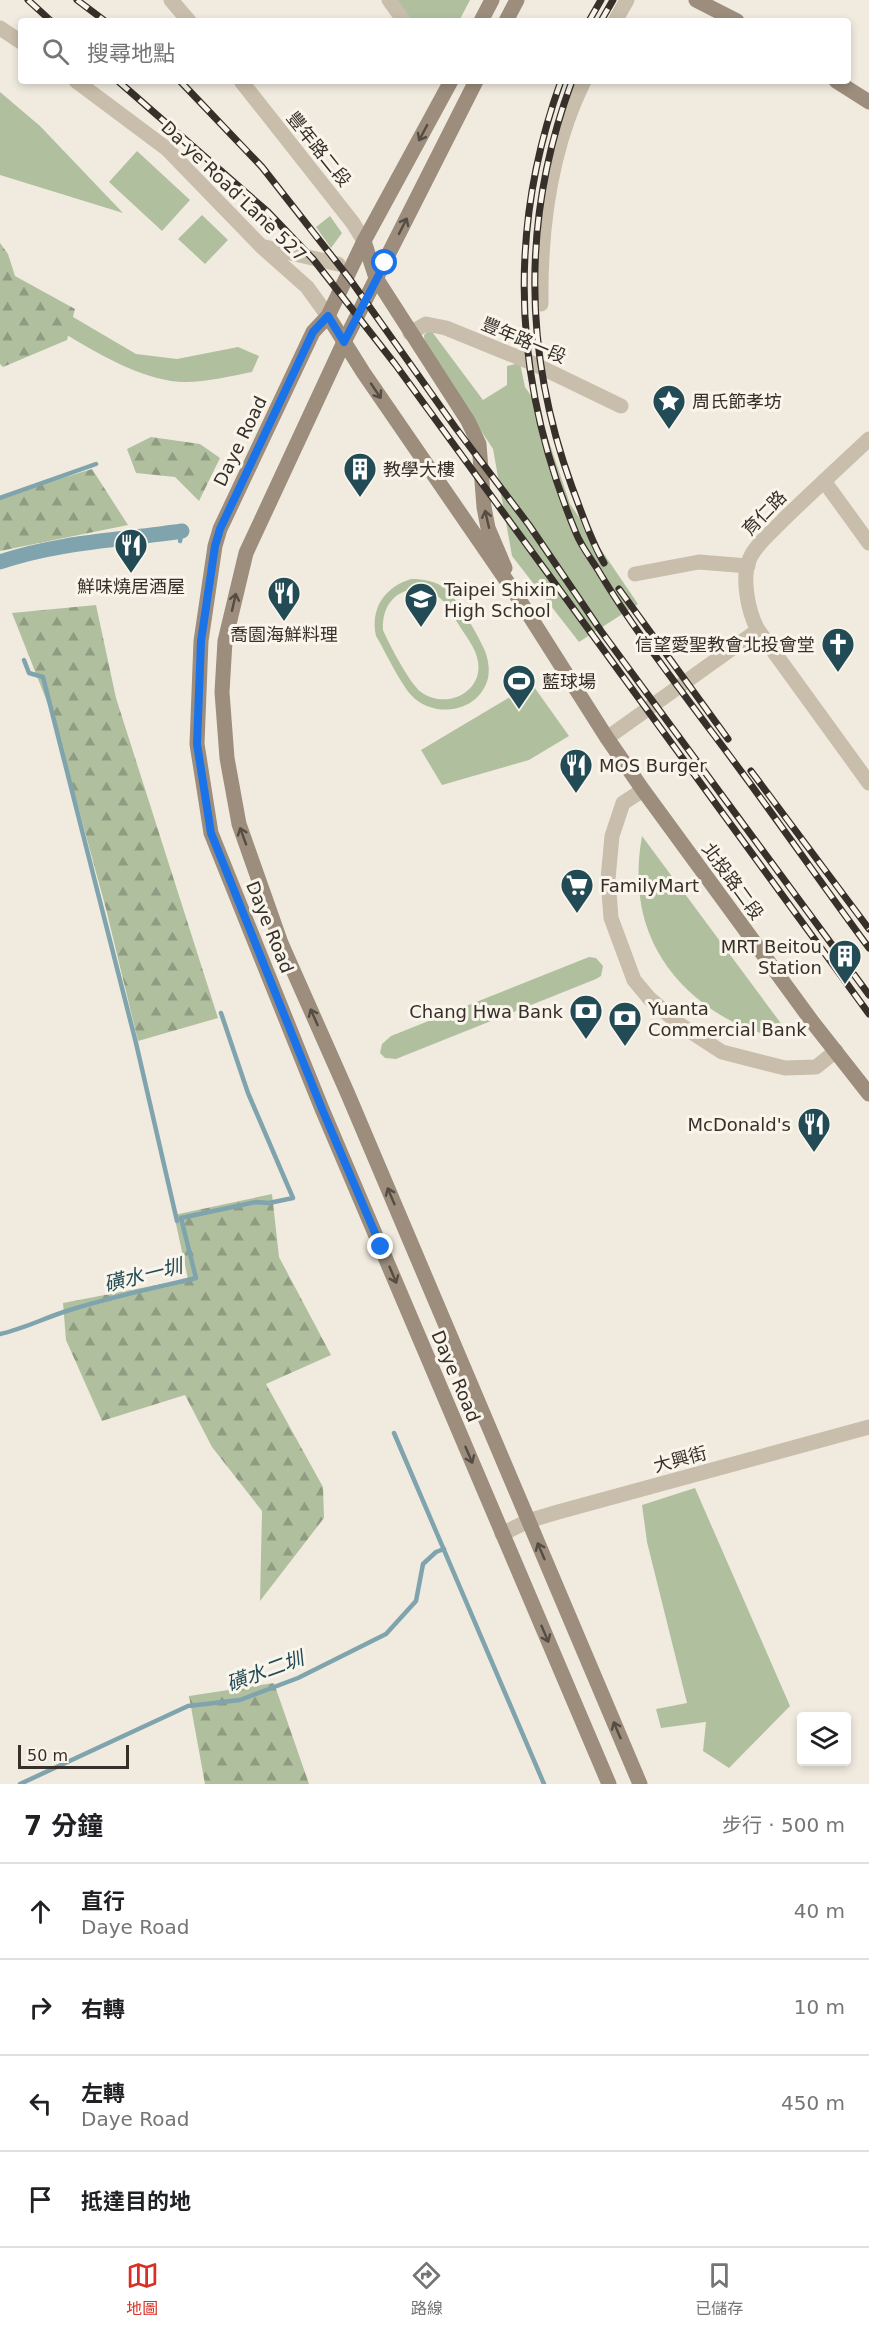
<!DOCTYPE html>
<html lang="zh-TW">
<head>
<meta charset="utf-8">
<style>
  body { margin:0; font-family:"DejaVu Sans","Noto Sans TC",sans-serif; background:#f6f6f6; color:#202124 }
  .controls { position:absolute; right:18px; bottom:18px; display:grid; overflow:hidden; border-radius:6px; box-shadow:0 3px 9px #0003 }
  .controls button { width:54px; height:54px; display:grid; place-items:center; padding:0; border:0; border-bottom:2px solid #e0e0e0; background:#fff; color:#202124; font:30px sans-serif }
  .scale { position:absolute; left:18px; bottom:15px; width:111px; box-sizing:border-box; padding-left:6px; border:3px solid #37302a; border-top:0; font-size:16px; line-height:21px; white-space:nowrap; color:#37302a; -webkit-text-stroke:4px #f9f5eb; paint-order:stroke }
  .stop { position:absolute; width:18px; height:18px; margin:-14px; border:4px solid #1a73e8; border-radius:50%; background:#fff }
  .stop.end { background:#1a73e8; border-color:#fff; box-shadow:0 2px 6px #0008 }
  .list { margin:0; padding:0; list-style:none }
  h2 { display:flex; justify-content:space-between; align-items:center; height:78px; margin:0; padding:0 24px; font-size:26px }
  h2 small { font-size:20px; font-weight:400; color:#757577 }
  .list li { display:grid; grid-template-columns:39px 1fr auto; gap:18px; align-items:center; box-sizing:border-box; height:96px; padding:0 24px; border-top:2px solid #e0e0e0 }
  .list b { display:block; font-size:22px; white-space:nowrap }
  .list p { margin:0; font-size:20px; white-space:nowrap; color:#757577 }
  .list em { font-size:20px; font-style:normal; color:#757577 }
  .icon { flex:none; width:33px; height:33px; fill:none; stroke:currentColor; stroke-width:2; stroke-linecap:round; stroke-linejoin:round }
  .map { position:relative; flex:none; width:869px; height:1784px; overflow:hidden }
  .search { position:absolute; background:#fff; box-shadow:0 3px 9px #0003; left:18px; right:18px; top:18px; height:66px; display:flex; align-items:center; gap:15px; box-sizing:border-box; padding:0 21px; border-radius:6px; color:#757577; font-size:22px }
  .sheet { height:462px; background:#fff }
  nav { display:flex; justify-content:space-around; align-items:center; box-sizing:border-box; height:84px; border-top:2px solid #e0e0e0; background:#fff; font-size:16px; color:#757577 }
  nav a { display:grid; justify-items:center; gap:3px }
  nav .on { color:#d93025 }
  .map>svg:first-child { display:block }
  .green { fill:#b0c09f; fill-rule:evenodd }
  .forest { fill:url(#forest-firs) }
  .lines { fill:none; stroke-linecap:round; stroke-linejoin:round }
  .stream { stroke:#7fa4ad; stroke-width:4.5 }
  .canal { stroke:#7fa4ad; stroke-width:15 }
  .street { stroke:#c9bdab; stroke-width:15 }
  .secondary { stroke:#9c8d7c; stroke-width:15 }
  .rail-casing { stroke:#37302a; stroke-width:7 }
  .rail { stroke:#f9f5eb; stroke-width:4.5; stroke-dasharray:14; stroke-linecap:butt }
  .oneway { stroke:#554c43 }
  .route { stroke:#1a73e8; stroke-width:8 }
  .labels { text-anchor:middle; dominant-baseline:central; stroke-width:6; stroke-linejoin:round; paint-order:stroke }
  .street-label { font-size:18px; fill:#37302a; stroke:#f9f5eb }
  .poi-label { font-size:18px; fill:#37302a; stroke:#f9f5eb; text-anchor:start }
  .water-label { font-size:20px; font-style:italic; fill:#224b56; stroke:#f9f5eb }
</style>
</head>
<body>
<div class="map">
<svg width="869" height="1784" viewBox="0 0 869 1784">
  <defs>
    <pattern id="forest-firs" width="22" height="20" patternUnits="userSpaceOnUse" patternTransform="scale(1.5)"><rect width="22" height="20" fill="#b0c09f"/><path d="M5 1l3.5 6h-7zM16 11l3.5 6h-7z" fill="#909c82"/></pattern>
  </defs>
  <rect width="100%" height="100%" fill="#f1ebdf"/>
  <g class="green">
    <path d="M391,0H470L459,21H411Z"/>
    <path d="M0,92L40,126L123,213L0,175Z"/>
    <path d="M137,151L190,200L162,231L109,182Z"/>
    <path d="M202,215L228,240L205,264L178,239Z"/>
    <path d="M330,216L342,233L331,248L316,227Z"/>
    <path d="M0,274L136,354L177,359L238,347L259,356L252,372C226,377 192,386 166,380C113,370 47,321 0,293Z"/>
    <path d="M430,329L483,400L507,385V366L520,363L525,387L536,403L570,504L638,604L579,642L512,556L493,449L425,346L424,335Z"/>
    <path d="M411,579C423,579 436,581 446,589C456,597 480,638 485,651C488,659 490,669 488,678C480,712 434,720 411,695C399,681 386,653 376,636C370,608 385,587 411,579ZM422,588C441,594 447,605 457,622C464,634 476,647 478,662C483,693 445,710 421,692C410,684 389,644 383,630C382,604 396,589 422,588Z"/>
    <path d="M532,684L569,736L529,760L442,785L421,750Z"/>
    <path d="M642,836L791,1037C763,1037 737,1026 714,1011C652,969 629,909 642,836Z"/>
    <path d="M589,957L596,958L603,966L601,976L596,979L396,1059L385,1058L380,1053L382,1044L391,1036Z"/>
    <path d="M695,1488L790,1706L729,1768L703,1751L706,1722L661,1728L656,1709L687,1703L647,1542L642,1505Z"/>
  </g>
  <g class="forest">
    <path d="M0,243L8,254L15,276L75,309L67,340L3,367L0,364Z"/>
    <path d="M151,437L200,444L220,458L199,501L175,477L136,473L127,449Z"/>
    <path d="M92,469L128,525L0,551V497Z"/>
    <path d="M96,605L116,698L218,1018L138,1041L106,909L55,722L12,613Z"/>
    <path d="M272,1194L279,1257L331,1355L266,1384L323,1487L324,1518L260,1601L262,1511L212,1447L185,1395L102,1421L66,1340L63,1303L188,1279L174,1215Z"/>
    <path d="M274,1683L309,1784H205L189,1696Z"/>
  </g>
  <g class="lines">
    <g class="stream">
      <path d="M0,498L96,464"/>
      <path d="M180,541L182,531"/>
      <path d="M24,660L29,673L43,677L136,1043L177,1221"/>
      <path d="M0,1334C24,1329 46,1317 70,1310C111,1297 154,1288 196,1278L181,1218L256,1202L269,1203L293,1198L248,1093L221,1013"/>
      <path d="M394,1433L544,1784"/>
      <path d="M20,1784L188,1706L240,1700L298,1678L386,1634L416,1601L423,1564L436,1552L444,1549"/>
    </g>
    <path class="canal" d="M0,562C58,542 122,540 182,531"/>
    <g class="street">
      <path d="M171,0L189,21"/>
      <path d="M389,0L404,21"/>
      <path d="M615,21L627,0"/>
      <path d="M0,28L21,42"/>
      <path d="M76,81L167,149L262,247L307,287L328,316"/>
      <path d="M241,81L353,223L364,241"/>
      <path d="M265,247L338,264"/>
      <path d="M541,304C540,228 550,150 584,81"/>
      <path d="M410,333L426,324L446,328L532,363L621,406"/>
      <path d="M869,439C840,466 812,492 784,519C773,531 757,543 750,558C741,577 748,612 758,630L869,783"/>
      <path d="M824,481L869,543"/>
      <path d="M635,574L699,562L748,566"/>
      <path d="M607,738L758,630"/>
      <path d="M643,790L623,803L612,836L608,879L611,918L634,980L649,998L679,1024L722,1052L785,1068L816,1067L836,1051"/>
      <path d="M502,1534L528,1521L558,1512L869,1427"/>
    </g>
    <g class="secondary">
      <path d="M696,0L737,21"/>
      <path d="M481,21L492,0"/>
      <path d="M506,21L517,0"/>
      <path d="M451,81L364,241L328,316L313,332L220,529L215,546L201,641L197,744L211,833L322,1109L609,1784"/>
      <path d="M476,81L344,342L246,553L225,641L222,692L227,758L239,824L281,943L347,1092L640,1784"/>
      <path d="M836,81L869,102"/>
      <path d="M364,241L376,278L468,421L479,444L484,507L488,528L505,568"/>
      <path d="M328,316L363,372L515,593L607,738L643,790L814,1024L869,1094"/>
    </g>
    <defs>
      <g id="rail">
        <path d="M28,0L51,21"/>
        <path d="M77,0L105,21"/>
        <path d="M589,21L601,0"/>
        <path d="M601,21L613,0"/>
        <path d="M118,81L268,212L313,259L395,364L869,1014"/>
        <path d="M180,81L262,167L349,278L455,427L529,525L601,631L869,995"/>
        <path d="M561,81C506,233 514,384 576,533C582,548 593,561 601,575C633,628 671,677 708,727C763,799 815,875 869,948"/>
        <path d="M572,81C522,216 523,352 572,487C582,513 590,539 604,563"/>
        <path d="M619,589L728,739"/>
        <path d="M751,771L869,929"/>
      </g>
    </defs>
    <use href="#rail" class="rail-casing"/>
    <use href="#rail" class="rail"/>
  </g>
  <defs><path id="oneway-shaft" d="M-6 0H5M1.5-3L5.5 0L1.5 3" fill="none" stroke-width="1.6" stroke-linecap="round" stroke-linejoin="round" transform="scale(1.5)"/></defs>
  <g class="oneway">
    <use href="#oneway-shaft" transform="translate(423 133) rotate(118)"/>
    <use href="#oneway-shaft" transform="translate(403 226) rotate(-63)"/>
    <use href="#oneway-shaft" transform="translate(376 391) rotate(56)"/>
    <use href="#oneway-shaft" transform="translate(487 519) rotate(-103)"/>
    <use href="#oneway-shaft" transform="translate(234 602) rotate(-77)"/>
    <use href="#oneway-shaft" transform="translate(243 836) rotate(-110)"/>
    <use href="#oneway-shaft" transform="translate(314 1017) rotate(-114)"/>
    <use href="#oneway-shaft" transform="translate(391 1196) rotate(-113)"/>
    <use href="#oneway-shaft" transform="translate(393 1275) rotate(67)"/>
    <use href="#oneway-shaft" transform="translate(469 1455) rotate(67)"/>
    <use href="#oneway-shaft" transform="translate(541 1551) rotate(-113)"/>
    <use href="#oneway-shaft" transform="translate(545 1634) rotate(67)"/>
    <use href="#oneway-shaft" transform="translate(617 1730) rotate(-113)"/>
  </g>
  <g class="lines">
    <path class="route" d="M381,1247L322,1109L211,833L197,744L201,641L215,546L220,529L313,332L328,316L344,342L385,263"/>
  </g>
  <defs>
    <symbol id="sight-pin" viewBox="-11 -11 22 30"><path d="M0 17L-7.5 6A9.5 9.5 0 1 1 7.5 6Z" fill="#224b56" stroke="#f9f5eb"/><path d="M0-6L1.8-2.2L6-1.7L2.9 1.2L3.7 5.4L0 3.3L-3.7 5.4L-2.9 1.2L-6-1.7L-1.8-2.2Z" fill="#fff"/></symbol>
    <symbol id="building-pin" viewBox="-11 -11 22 30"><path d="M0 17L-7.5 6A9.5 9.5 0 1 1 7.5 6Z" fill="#224b56" stroke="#f9f5eb"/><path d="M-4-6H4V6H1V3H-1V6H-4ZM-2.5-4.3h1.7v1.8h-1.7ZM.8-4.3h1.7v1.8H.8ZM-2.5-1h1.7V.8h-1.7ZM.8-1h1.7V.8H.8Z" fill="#fff"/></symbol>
    <symbol id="restaurant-pin" viewBox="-11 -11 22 30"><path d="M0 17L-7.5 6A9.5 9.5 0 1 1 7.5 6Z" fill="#224b56" stroke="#f9f5eb"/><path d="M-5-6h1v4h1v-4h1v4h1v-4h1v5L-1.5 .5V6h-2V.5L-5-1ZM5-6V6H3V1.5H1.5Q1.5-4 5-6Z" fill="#fff"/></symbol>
    <symbol id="school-pin" viewBox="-11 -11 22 30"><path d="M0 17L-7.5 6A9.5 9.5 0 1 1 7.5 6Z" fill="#224b56" stroke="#f9f5eb"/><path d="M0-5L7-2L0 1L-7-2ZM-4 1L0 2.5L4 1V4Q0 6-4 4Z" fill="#fff"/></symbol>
    <symbol id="church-pin" viewBox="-11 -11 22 30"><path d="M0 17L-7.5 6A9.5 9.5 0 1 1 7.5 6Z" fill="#224b56" stroke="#f9f5eb"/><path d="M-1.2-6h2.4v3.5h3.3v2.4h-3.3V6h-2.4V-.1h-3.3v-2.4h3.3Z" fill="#fff"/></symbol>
    <symbol id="stadium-pin" viewBox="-11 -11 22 30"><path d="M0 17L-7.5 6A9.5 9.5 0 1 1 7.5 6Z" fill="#224b56" stroke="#f9f5eb"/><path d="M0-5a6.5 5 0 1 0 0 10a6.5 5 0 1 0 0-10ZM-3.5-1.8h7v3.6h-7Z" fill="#fff"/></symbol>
    <symbol id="supermarket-pin" viewBox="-11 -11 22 30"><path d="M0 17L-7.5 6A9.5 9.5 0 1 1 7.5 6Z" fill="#224b56" stroke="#f9f5eb"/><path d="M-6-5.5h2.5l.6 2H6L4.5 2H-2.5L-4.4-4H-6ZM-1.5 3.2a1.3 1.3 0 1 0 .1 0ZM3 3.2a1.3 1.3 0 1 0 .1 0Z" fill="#fff"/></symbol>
    <symbol id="bank-pin" viewBox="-11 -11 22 30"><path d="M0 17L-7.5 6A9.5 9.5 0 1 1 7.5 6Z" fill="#224b56" stroke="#f9f5eb"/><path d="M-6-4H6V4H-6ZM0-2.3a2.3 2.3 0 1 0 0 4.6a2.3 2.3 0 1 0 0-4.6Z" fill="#fff"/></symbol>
  </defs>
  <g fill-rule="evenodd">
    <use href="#sight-pin" x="650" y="382" width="38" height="52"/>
    <use href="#building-pin" x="341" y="450" width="38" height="52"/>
    <use href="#restaurant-pin" x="112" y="526" width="38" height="52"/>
    <use href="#restaurant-pin" x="265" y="574" width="38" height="52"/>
    <use href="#school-pin" x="402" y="580" width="38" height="52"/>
    <use href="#church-pin" x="819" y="625" width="38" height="52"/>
    <use href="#stadium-pin" x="500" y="662" width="38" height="52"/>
    <use href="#restaurant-pin" x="557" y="746" width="38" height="52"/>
    <use href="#supermarket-pin" x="558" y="866" width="38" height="52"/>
    <use href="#building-pin" x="826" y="937" width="38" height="52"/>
    <use href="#bank-pin" x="567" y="992" width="38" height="52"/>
    <use href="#bank-pin" x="606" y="999" width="38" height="52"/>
    <use href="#restaurant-pin" x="795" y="1105" width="38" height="52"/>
  </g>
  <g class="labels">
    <g class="street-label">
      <text transform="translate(319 149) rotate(51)">豐年路二段</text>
      <text transform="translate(234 191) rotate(44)">Da-ye Road Lane 527</text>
      <text transform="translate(524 340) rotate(23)">豐年路一段</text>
      <text transform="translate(240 441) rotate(-64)">Daye Road</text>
      <text transform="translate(764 513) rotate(-46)">育仁路</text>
      <text transform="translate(733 881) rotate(54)">北投路二段</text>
      <text transform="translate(270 927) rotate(68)">Daye Road</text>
      <text transform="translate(456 1376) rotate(67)">Daye Road</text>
      <text transform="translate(680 1459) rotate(-15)">大興街</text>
    </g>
    <g class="poi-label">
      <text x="692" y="401">周氏節孝坊</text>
      <text x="383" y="469">教學大樓</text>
      <text x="131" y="586" text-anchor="middle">鮮味燒居酒屋</text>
      <text x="444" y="589">Taipei Shixin<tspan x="444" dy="21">High School</tspan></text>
      <text x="284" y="634" text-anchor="middle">喬園海鮮料理</text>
      <text x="815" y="644" text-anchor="end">信望愛聖教會北投會堂</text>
      <text x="542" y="681">藍球場</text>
      <text x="599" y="765">MOS Burger</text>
      <text x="600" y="885">FamilyMart</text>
      <text x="822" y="946" text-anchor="end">MRT Beitou<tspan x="822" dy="21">Station</tspan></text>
      <text x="648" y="1008">Yuanta<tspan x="648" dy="21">Commercial Bank</tspan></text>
      <text x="563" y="1011" text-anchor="end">Chang Hwa Bank</text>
      <text x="791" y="1124" text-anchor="end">McDonald's</text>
    </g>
    <g class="water-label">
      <text transform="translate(143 1275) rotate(-14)">磺水一圳</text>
      <text transform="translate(265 1671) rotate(-20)">磺水二圳</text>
    </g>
  </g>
</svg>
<div class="controls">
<button><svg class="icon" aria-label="layers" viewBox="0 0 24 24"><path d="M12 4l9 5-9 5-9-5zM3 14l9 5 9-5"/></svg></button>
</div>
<div class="scale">50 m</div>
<div class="stop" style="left:385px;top:263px"></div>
<div class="stop end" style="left:381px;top:1247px"></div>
<div class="search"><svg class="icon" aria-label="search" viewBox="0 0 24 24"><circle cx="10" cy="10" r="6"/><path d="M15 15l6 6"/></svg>搜尋地點</div>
</div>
<section class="sheet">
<h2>7 分鐘<small>步行 · 500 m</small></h2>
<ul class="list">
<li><svg class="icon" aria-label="ahead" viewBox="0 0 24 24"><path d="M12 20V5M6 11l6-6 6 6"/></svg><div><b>直行</b><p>Daye Road</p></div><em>40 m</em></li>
<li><svg class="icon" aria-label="right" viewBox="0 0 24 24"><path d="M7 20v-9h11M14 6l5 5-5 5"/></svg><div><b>右轉</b></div><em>10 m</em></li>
<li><svg class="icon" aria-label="left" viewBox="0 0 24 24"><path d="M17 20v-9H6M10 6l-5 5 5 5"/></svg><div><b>左轉</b><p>Daye Road</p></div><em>450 m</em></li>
<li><svg class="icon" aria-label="arrive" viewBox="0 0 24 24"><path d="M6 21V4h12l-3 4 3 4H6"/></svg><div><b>抵達目的地</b></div></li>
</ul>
</section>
<nav>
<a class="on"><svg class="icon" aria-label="map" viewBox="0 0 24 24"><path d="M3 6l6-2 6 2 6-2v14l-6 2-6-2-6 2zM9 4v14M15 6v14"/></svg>地圖</a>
<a><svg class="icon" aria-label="directions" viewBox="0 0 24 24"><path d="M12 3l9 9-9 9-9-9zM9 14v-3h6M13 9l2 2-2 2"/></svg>路線</a>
<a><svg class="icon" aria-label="saved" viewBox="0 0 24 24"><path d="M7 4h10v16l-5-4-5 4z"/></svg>已儲存</a>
</nav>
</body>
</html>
